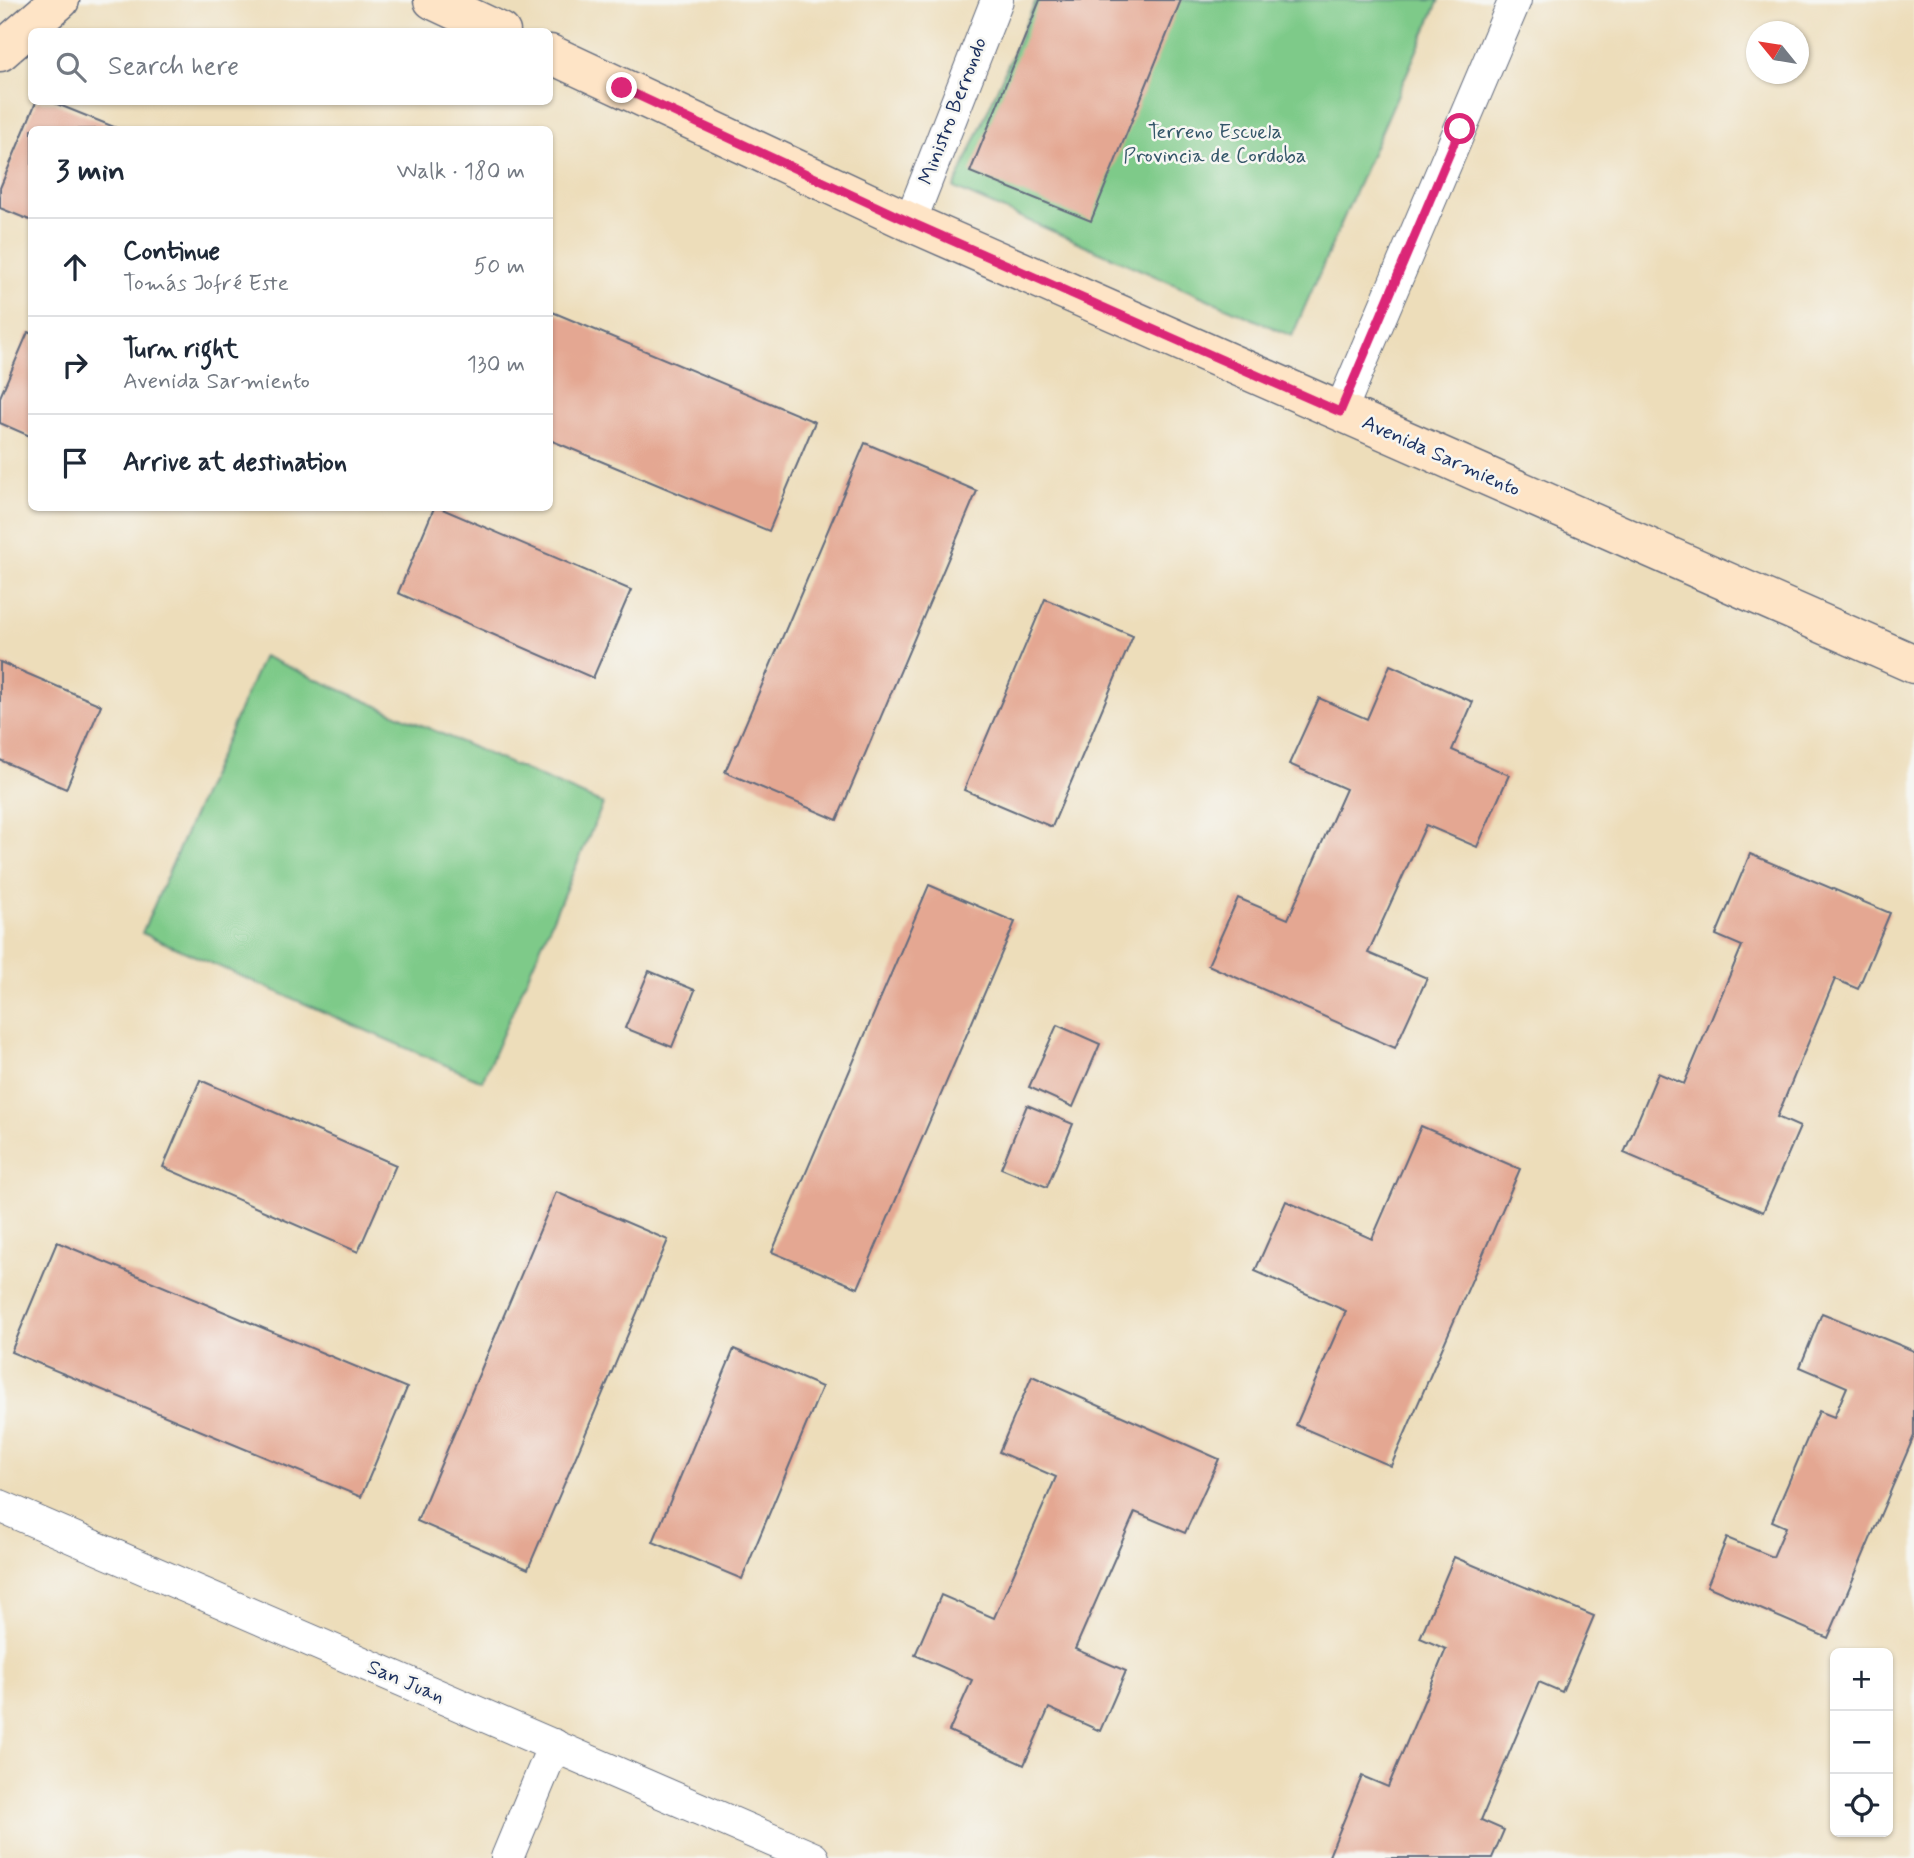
<!DOCTYPE html>
<html lang="en">
<head>
<meta charset="utf-8">
<style>
  body { margin:0; font-family:Mynerve,sans-serif; background:#f6f6f7; color:#1f2937 }
  .controls { position:absolute; right:21px; bottom:21px; display:grid; overflow:hidden; border-radius:10px; box-shadow:0 2px 5px #0004 }
  .controls button { width:63px; height:63px; display:grid; place-items:center; padding:0; border:0; border-bottom:2px solid #e0e1e3; background:#fff; color:#1f2937; font:35px sans-serif }
  .compass { position:absolute; left:1746px; top:21px; width:63px; height:63px; border-radius:50%; background:#fff; box-shadow:0 2px 5px #0004; rotate:300deg }
  .stop { position:absolute; width:21px; height:21px; margin:-16px; border:5px solid #db2777; border-radius:50%; background:#fff }
  .stop.end { background:#db2777; border-color:#fff; box-shadow:0 2px 7px #0008 }
  .list { margin:0; padding:0; list-style:none }
  h2 { display:flex; justify-content:space-between; align-items:center; height:91px; margin:0; padding:0 28px; font-size:30px }
  h2 small { font-size:23px; font-weight:400; color:#747a83 }
  .list li { display:grid; grid-template-columns:46px 1fr auto; gap:21px; align-items:center; box-sizing:border-box; height:98px; padding:0 28px; border-top:2px solid #e0e1e3 }
  .list b { display:block; font-size:26px; white-space:nowrap }
  .list p { margin:0; font-size:23px; white-space:nowrap; color:#747a83 }
  .list em { font-size:23px; font-style:normal; color:#747a83 }
  .icon { flex:none; width:38px; height:38px; fill:none; stroke:currentColor; stroke-width:2; stroke-linecap:round; stroke-linejoin:round }
  .map { position:relative; flex:none; width:1914px; height:1858px; overflow:hidden }
  .search { position:absolute; background:#fff; box-shadow:0 2px 5px #0004; left:28px; top:28px; width:525px; height:77px; display:flex; align-items:center; gap:18px; box-sizing:border-box; padding:0 24px; border-radius:10px; color:#747a83; font-size:26px }
  .panel { position:absolute; background:#fff; box-shadow:0 2px 5px #0004; left:28px; top:126px; width:525px; height:385px; border-radius:10px }
  .map>svg:first-child { display:block }
  .green { fill:#7eca89; stroke:#4c7c74; stroke-width:2 }
  .building { fill:#e4a792 }
  .lines { fill:none; stroke-linecap:round; stroke-linejoin:round }
  .street-casing { stroke:#646c7e; stroke-width:34 }
  .secondary-casing { stroke:#646c7e; stroke-width:41 }
  .street { stroke:#fff; stroke-width:32 }
  .secondary { stroke:#fee4c6; stroke-width:38 }
  .route { stroke:#db2777; stroke-width:9 }
  .labels { text-anchor:middle; dominant-baseline:central; stroke-width:5; stroke-linejoin:round; paint-order:stroke }
  .street-label { font-size:21px; fill:#1b2f5e; stroke:#f6f6f2 }
  .park-label { font-size:21px; fill:#345669; stroke:#f6f6f2 }
</style>
</head>
<body>
<div class="map">
<svg width="1914" height="1858" viewBox="0 0 1914 1858">
  <rect width="100%" height="100%" fill="#f6f6f2"/>
  <filter id="ink" filterUnits="userSpaceOnUse"><feTurbulence type="fractalNoise" baseFrequency=".0143" numOctaves="2"/><feDisplacementMap in="SourceGraphic" scale="14" xChannelSelector="R" yChannelSelector="G"/><feConvolveMatrix kernelMatrix="1 2 1 2 8 2 1 2 1" color-interpolation-filters="sRGB"/></filter>
  <filter id="wash" filterUnits="userSpaceOnUse"><feTurbulence type="fractalNoise" baseFrequency=".00686" numOctaves="4" result="noise"/><feDisplacementMap in="SourceGraphic" scale="28" xChannelSelector="R" yChannelSelector="G"/><feGaussianBlur stdDeviation="1.57" result="paint"/><feColorMatrix in="noise" values="0 0 0 0 0 0 0 0 0 0 0 0 0 0 0 0 0 1.4 0 .05"/><feComposite in="paint" operator="in"/></filter>
  <g filter="url(#wash)">
    <rect width="100%" height="100%" fill="#edddba"/>
    <g class="green">
      <path d="M1036,0H1439L1292,336L954,188Z"/>
      <path d="M263,656L603,804L482,1081L142,933Z"/>
    </g>
    <g id="blocks">
      <g class="building">
        <path d="M1040,0H1181L1091,221L970,172Z"/>
        <path d="M36,102H52L119,129L32,130V221L0,208V188Z"/>
        <path d="M550,311L815,422L769,531L550,440Z"/>
        <path d="M28,332L32,334V437L0,423V397Z"/>
        <path d="M865,443L977,491L837,820L725,772Z"/>
        <path d="M434,508H440L631,590L593,678L398,593Z"/>
        <path d="M1045,599L1133,636L1052,827L964,790Z"/>
        <path d="M0,662L101,705L66,789L0,760Z"/>
        <path d="M1390,665L1473,702L1452,750L1509,775L1477,847L1426,825L1368,953L1427,978L1395,1048L1208,965L1238,898L1288,919L1346,789L1289,764L1319,698L1367,719Z"/>
        <path d="M1750,854L1890,913L1858,989L1835,979L1777,1117L1800,1127L1763,1212L1624,1153L1658,1073L1684,1084L1742,946L1716,935Z"/>
        <path d="M929,885L1015,922L858,1288L772,1252Z"/>
        <path d="M649,971L695,990L672,1047L625,1028Z"/>
        <path d="M1057,1025L1100,1044L1073,1107L1029,1087Z"/>
        <path d="M200,1080L396,1165L358,1252L163,1167Z"/>
        <path d="M1027,1105L1073,1124L1047,1187L1001,1168Z"/>
        <path d="M1421,1126L1520,1169L1391,1466L1296,1425L1346,1311L1255,1271L1286,1201L1372,1239Z"/>
        <path d="M556,1192L668,1240L528,1569L417,1521Z"/>
        <path d="M57,1242L407,1388L361,1497L11,1352Z"/>
        <path d="M1822,1313L1914,1351V1436L1828,1638L1707,1586L1727,1538L1773,1557L1786,1527L1772,1521L1819,1411L1834,1417L1847,1387L1800,1367Z"/>
        <path d="M734,1349L822,1387L742,1579L653,1542Z"/>
        <path d="M1032,1376L1219,1459L1185,1533L1135,1512L1075,1649L1126,1671L1100,1731L1049,1708L1024,1765L949,1731L972,1680L915,1655L941,1595L994,1618L1056,1477L999,1452Z"/>
        <path d="M1454,1557L1594,1616L1562,1692L1539,1682L1481,1820L1504,1830L1492,1858H1333L1329,1856L1362,1776L1388,1787L1446,1649L1420,1638Z"/>
      </g>
    </g>
  </g>
  <g filter="url(#ink)">
    <use href="#blocks" fill-opacity="0" stroke="#646c7e" stroke-width="2"/>
    <g class="lines">
      <defs>
        <g id="street">
          <path d="M910,222L997,0"/>
          <path d="M1340,412L1515,0"/>
          <path d="M0,1506L813,1858"/>
          <path d="M507,1858L554,1745"/>
        </g>
        <g id="secondary">
          <path d="M433,0L501,32"/>
          <path d="M0,52L60,0"/>
          <path d="M550,54L910,222L1914,664"/>
        </g>
      </defs>
      <use href="#street" class="street-casing"/>
      <use href="#secondary" class="secondary-casing"/>
      <use href="#street" class="street"/>
      <use href="#secondary" class="secondary"/>
    </g>
  </g>
  <g class="lines" filter="url(#ink)">
    <path class="route" d="M622,88L910,222L1340,412L1460,129"/>
  </g>
  <g class="labels">
    <g class="street-label">
      <text transform="translate(953 111) rotate(-69)">Ministro Berrondo</text>
      <text transform="translate(1441 456) rotate(24)">Avenida Sarmiento</text>
      <text transform="translate(406 1682) rotate(23)">San Juan</text>
    </g>
    <g class="park-label">
      <text x="1215" y="132">Terreno Escuela<tspan x="1215" dy="24">Provincia de Cordoba</tspan></text>
    </g>
  </g>
</svg>
<div class="controls">
<button>+</button>
<button>−</button>
<button><svg class="icon" aria-label="locate" viewBox="0 0 24 24"><circle cx="12" cy="12" r="6"/><path d="M12 2v4M12 18v4M2 12h4M18 12h4"/></svg></button>
</div>
<svg class="compass" viewBox="-18 -18 36 36"><path d="M0-13l5 13h-10z" fill="#e53935"/><path d="M0 13l5-13h-10z" fill="#747a83"/></svg>
<div class="stop" style="left:1460px;top:129px"></div>
<div class="stop end" style="left:622px;top:88px"></div>
<div class="search"><svg class="icon" aria-label="search" viewBox="0 0 24 24"><circle cx="10" cy="10" r="6"/><path d="M15 15l6 6"/></svg>Search here</div>
<section class="panel">
<h2>3 min<small>Walk · 180 m</small></h2>
<ul class="list">
<li><svg class="icon" aria-label="ahead" viewBox="0 0 24 24"><path d="M12 20V5M6 11l6-6 6 6"/></svg><div><b>Continue</b><p>Tomás Jofré Este</p></div><em>50 m</em></li>
<li><svg class="icon" aria-label="right" viewBox="0 0 24 24"><path d="M7 20v-9h11M14 6l5 5-5 5"/></svg><div><b>Turn right</b><p>Avenida Sarmiento</p></div><em>130 m</em></li>
<li><svg class="icon" aria-label="arrive" viewBox="0 0 24 24"><path d="M6 21V4h12l-3 4 3 4H6"/></svg><div><b>Arrive at destination</b></div></li>
</ul>
</section>
</div>
</body>
</html>
